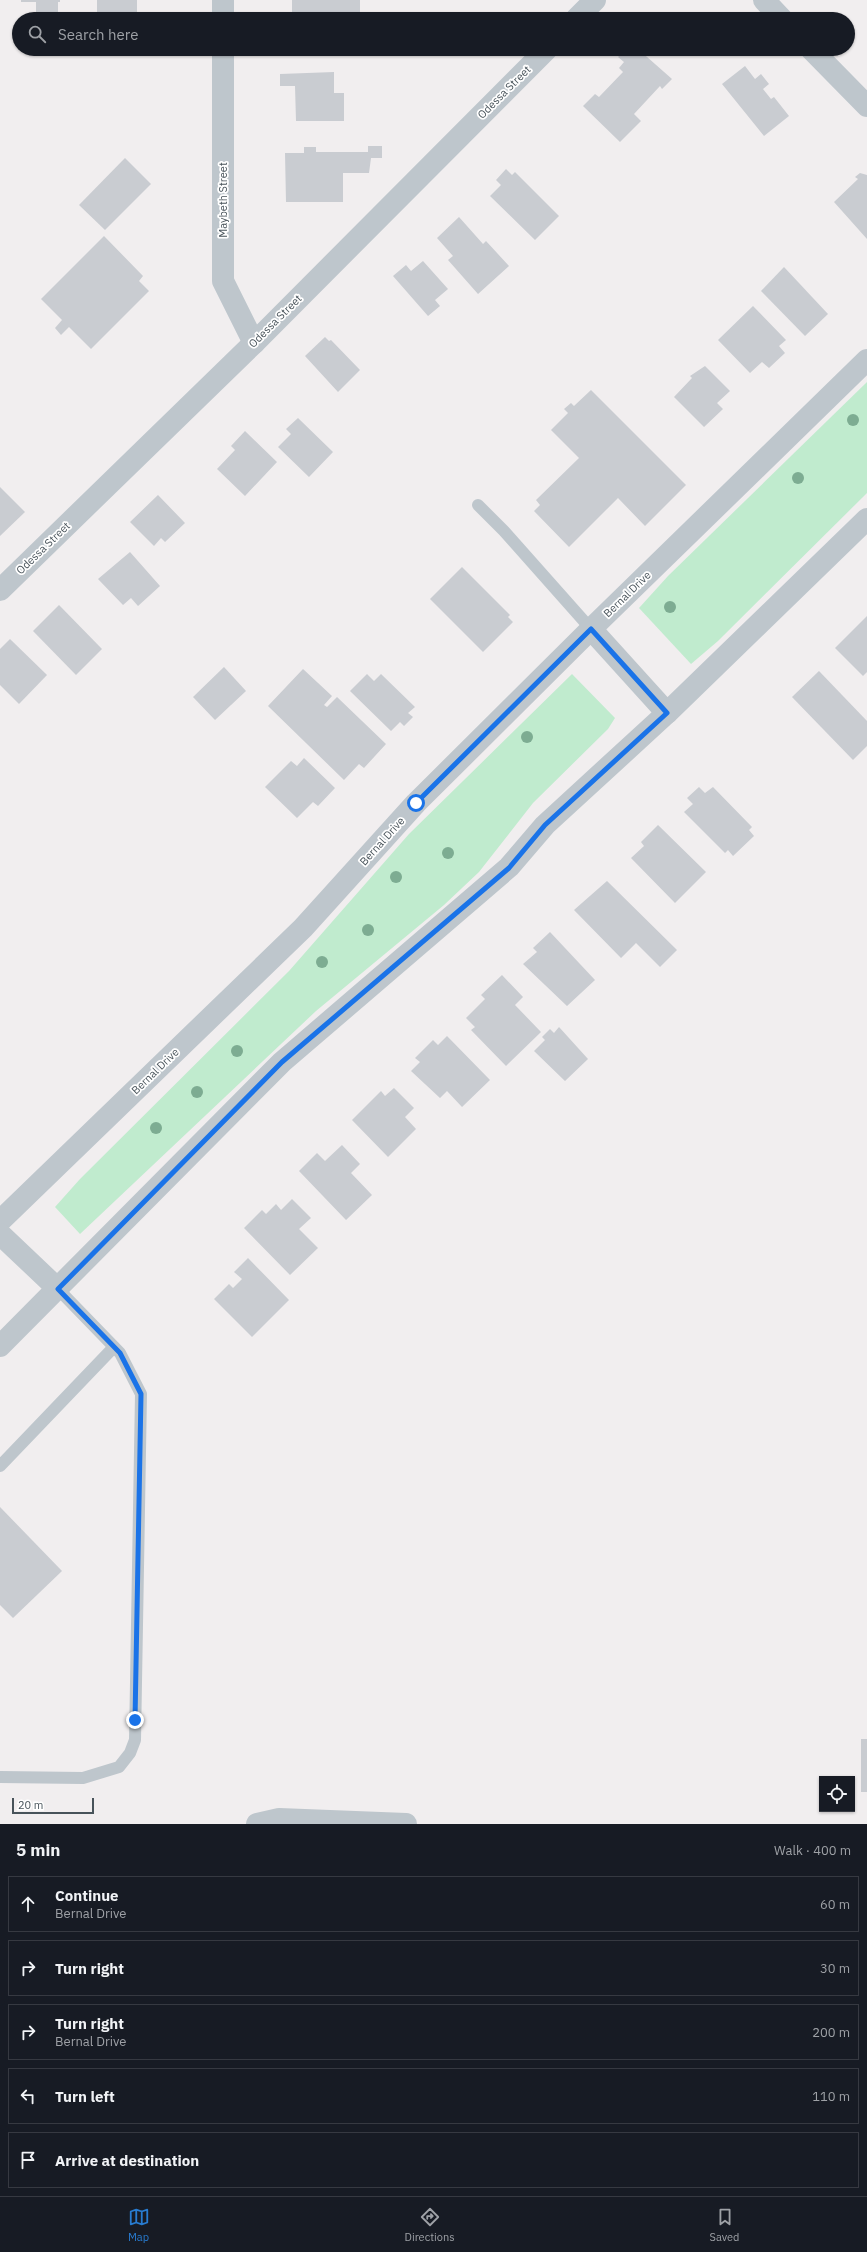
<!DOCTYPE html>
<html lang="en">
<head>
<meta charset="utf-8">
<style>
  body { margin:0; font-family:"IBM Plex Sans",sans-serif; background:#242831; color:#f1f3f6 }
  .controls { position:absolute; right:12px; bottom:12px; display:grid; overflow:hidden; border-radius:0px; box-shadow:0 1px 3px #0004 }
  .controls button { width:36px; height:36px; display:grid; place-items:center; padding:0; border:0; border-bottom:1px solid #363941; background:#171b24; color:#f1f3f6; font:20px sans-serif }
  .scale { position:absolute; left:12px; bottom:10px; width:82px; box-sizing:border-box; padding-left:4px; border:2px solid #48535a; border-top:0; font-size:11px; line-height:14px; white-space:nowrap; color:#48535a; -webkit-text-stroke:3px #fff; paint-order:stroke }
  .stop { position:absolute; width:12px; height:12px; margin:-9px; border:3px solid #1a73e8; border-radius:50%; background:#fff }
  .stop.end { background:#1a73e8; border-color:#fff; box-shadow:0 1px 4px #0008 }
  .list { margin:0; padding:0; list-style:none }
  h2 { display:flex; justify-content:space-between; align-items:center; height:52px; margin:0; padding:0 16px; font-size:17px }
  h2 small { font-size:13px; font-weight:400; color:#9ea1a6 }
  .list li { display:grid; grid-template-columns:26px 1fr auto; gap:12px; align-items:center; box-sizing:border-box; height:56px; margin:0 8px 8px; padding:0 8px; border:1px solid #363941; border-radius:0px }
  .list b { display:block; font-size:15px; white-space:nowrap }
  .list p { margin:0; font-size:13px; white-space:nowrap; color:#9ea1a6 }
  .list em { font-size:13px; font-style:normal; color:#9ea1a6 }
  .icon { flex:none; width:22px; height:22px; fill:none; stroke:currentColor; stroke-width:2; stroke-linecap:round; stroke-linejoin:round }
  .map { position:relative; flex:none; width:867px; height:1824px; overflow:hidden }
  .search { position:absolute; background:#171b24; box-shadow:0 1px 3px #0004; left:12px; right:12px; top:12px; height:44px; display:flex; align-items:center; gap:10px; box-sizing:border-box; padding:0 14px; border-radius:22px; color:#9ea1a6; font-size:15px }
  .sheet { height:372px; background:#171b24 }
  nav { display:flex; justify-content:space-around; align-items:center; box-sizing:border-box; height:56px; border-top:1px solid #363941; background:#171b24; font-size:11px; color:#9ea1a6 }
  nav a { display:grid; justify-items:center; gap:2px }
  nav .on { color:#287cd1 }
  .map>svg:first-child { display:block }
  .green { fill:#c0ebce }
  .building { fill:#c9ccd1 }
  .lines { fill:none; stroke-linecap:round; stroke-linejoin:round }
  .service { stroke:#bec6cc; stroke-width:12 }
  .minor { stroke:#bec6cc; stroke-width:22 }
  .tertiary { stroke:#bec6cc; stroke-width:22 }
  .tree { fill:#7dac92 }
  .route { stroke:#1a73e8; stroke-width:5 }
  .labels { text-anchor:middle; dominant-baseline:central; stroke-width:3.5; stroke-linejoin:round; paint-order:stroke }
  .street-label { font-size:11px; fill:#48535a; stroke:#fff }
</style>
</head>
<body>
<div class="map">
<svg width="867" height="1824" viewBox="0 0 867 1824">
  <rect width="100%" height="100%" fill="#f1eeef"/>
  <g class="green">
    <path d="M867,382V493L718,641L691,664L639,608L668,576Z"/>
    <path d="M572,674L615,718L608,729L533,803L479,872L444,905L316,1011L80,1234L55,1207L80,1179L289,971L409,834Z"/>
  </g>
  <g class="building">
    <path d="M21,0H60V2H58V13H36V2H21Z"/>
    <rect x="97" y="0" width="40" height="19"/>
    <rect x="292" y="0" width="68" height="19"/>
    <path d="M626,49H638L672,79L662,89L660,86L634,114L641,121L620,142L583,106L595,94L599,97L623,72L619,68L624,62L618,57Z"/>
    <path d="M745,66L755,79L761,74L769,84L763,89L771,99L774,97L789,116L764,136L722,84Z"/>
    <path d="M334,72V93H344V121H296L295,86H280V74Z"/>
    <path d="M368,146H382V158H371L369,173H343V202H286L285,153H304V147H316V152H368Z"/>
    <path d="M125,158L151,184L105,230L79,205Z"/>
    <path d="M506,169L512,175L515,172L559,216L535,240L490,196L501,185L496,180Z"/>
    <path d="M860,173L867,175V239L834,202L858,179L855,177Z"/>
    <path d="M459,217L483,244L486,241L509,266L478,294L448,260L453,256L437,238Z"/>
    <path d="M104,236L143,276L139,281L149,291L91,349L69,327L61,335L55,328L62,320L41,299Z"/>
    <path d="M423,261L448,289L435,300L440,306L428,316L393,276L406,265L411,271Z"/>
    <path d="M784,267L828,314L805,336L761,291Z"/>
    <path d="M753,306L786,340L779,346L785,353L769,368L762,362L750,373L718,340Z"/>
    <path d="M325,337L329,341L331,340L360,370L338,392L305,356Z"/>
    <path d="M705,366L730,391L717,403L723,409L704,427L674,397L692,378L690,376Z"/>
    <path d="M591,390L686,485L645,526L618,498L569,547L534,511L540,505L536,500L579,458L551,430L568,413L564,409L571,403L574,406Z"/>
    <path d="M298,418L333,452L309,477L278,447L291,434L286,429Z"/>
    <path d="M245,431L277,462L245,496L217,469L235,450L231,446Z"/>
    <path d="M0,487L25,512L0,536Z"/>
    <path d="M158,495L185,523L165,542L161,538L154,546L130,522Z"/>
    <path d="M130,552L160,586L138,606L131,598L123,605L98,579Z"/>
    <path d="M462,567L510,615L508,617L513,622L483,652L430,599Z"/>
    <path d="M59,605L102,649L76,675L33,631Z"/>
    <path d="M867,616V672L863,676L835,648Z"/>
    <path d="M10,639L47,675L19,704L0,685V649Z"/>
    <path d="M224,667L246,691L215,720L193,697Z"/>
    <path d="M303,669L332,696L324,705L327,707L337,697L386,744L364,768L359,764L344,780L268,706Z"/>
    <path d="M819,671L867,721V746L853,760L792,697Z"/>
    <path d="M367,674L374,681L381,674L415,707L408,713L413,717L404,726L400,722L391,731L350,691Z"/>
    <path d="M304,758L335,788L318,806L313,802L297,818L265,787L291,761L297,766Z"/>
    <path d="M699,787L705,793L713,787L752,827L749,830L754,836L733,856L728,850L725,853L684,812L693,804L687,798Z"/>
    <path d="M658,825L706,872L675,903L631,858L644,846L641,842Z"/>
    <path d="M607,881L677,950L660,967L636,943L621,958L574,910Z"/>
    <path d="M550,932L595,980L567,1006L523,964L537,952L533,948Z"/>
    <path d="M502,975L523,997L515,1005L541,1032L506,1066L471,1030L475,1027L466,1018L485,999L481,995Z"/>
    <path d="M559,1027L588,1059L565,1081L534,1051L545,1040L542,1037L550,1029L554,1033Z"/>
    <path d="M447,1036L490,1080L462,1107L447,1091L440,1098L411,1071L420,1062L415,1058L433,1040L438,1045Z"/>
    <path d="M394,1088L414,1108L405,1117L416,1129L388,1157L352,1120L381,1091L385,1096Z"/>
    <path d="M342,1145L360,1164L351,1173L372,1195L346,1220L299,1171L317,1153L325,1161Z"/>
    <path d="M292,1199L311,1218L299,1229L318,1248L290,1275L244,1228L262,1210L266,1214L276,1204L281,1210Z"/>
    <path d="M248,1258L289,1300L252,1337L214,1299L229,1284L233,1288L242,1279L234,1272Z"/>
    <path d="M0,1507L62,1571L13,1618L0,1605Z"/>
    <rect x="861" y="1739" width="6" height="53"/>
  </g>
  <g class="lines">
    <g class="service">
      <path d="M478,505L504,531L591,629"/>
      <path d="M0,1466L114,1347"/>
      <path d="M0,1777L83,1778L119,1767L130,1753L135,1740L141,1394L120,1353L58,1289"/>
    </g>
    <g class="minor">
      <path d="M764,0L782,19"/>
      <path d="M223,19V0"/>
      <path d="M576,19L595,0"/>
      <path d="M223,49V281L254,343"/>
      <path d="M811,49L867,106"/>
      <path d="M0,590L254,343L547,49"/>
      <path d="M257,1824L279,1819L406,1824"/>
    </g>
    <g class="tertiary">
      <path d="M591,629L667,713"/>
      <path d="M0,1221L303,928L416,803L591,629L867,360"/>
      <path d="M0,1234L58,1289"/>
      <path d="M0,1346L282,1062L509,867L545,825L667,713L867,519"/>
    </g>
  </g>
  <g class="tree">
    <circle cx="853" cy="420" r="6"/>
    <circle cx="798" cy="478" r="6"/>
    <circle cx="670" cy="607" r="6"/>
    <circle cx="527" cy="737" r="6"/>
    <circle cx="448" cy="853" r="6"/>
    <circle cx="396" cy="877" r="6"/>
    <circle cx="368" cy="930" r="6"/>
    <circle cx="322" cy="962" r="6"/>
    <circle cx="237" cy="1051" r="6"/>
    <circle cx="197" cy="1092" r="6"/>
    <circle cx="156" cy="1128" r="6"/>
  </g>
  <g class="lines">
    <path class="route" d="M135,1720L141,1394L120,1353L58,1289L282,1062L509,868L545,825L667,713L591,629L416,803"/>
  </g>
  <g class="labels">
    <g class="street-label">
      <text transform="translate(504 92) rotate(-45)">Odessa Street</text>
      <text transform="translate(223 200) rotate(-90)">Maybeth Street</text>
      <text transform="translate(275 321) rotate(-45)">Odessa Street</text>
      <text transform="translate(43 548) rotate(-44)">Odessa Street</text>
      <text transform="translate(627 594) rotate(-44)">Bernal Drive</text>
      <text transform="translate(382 841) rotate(-48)">Bernal Drive</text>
      <text transform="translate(155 1071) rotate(-44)">Bernal Drive</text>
    </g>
  </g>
</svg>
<div class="controls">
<button><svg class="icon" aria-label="locate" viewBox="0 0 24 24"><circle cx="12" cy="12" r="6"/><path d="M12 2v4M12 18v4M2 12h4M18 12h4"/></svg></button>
</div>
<div class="scale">20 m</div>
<div class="stop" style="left:416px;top:803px"></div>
<div class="stop end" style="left:135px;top:1720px"></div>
<div class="search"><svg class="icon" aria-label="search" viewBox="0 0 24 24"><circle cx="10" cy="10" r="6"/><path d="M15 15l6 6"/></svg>Search here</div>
</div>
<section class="sheet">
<h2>5 min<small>Walk · 400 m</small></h2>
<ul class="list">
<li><svg class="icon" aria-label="ahead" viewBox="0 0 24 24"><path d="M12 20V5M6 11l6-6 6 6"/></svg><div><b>Continue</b><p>Bernal Drive</p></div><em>60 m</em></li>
<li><svg class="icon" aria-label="right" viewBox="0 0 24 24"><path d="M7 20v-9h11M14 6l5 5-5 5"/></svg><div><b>Turn right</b></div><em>30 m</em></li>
<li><svg class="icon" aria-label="right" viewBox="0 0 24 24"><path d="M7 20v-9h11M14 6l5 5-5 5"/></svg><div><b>Turn right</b><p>Bernal Drive</p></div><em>200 m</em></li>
<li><svg class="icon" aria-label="left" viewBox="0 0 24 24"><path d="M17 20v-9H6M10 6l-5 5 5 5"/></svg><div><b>Turn left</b></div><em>110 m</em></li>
<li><svg class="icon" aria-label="arrive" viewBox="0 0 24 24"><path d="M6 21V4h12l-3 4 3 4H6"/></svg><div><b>Arrive at destination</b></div></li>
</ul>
</section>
<nav>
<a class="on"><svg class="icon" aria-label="map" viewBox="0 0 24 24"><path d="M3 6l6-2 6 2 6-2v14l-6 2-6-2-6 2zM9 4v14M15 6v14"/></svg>Map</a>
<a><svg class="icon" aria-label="directions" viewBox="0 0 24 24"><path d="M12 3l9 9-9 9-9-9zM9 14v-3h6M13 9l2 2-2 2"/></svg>Directions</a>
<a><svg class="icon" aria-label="saved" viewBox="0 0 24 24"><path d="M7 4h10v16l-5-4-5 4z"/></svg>Saved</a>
</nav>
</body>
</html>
